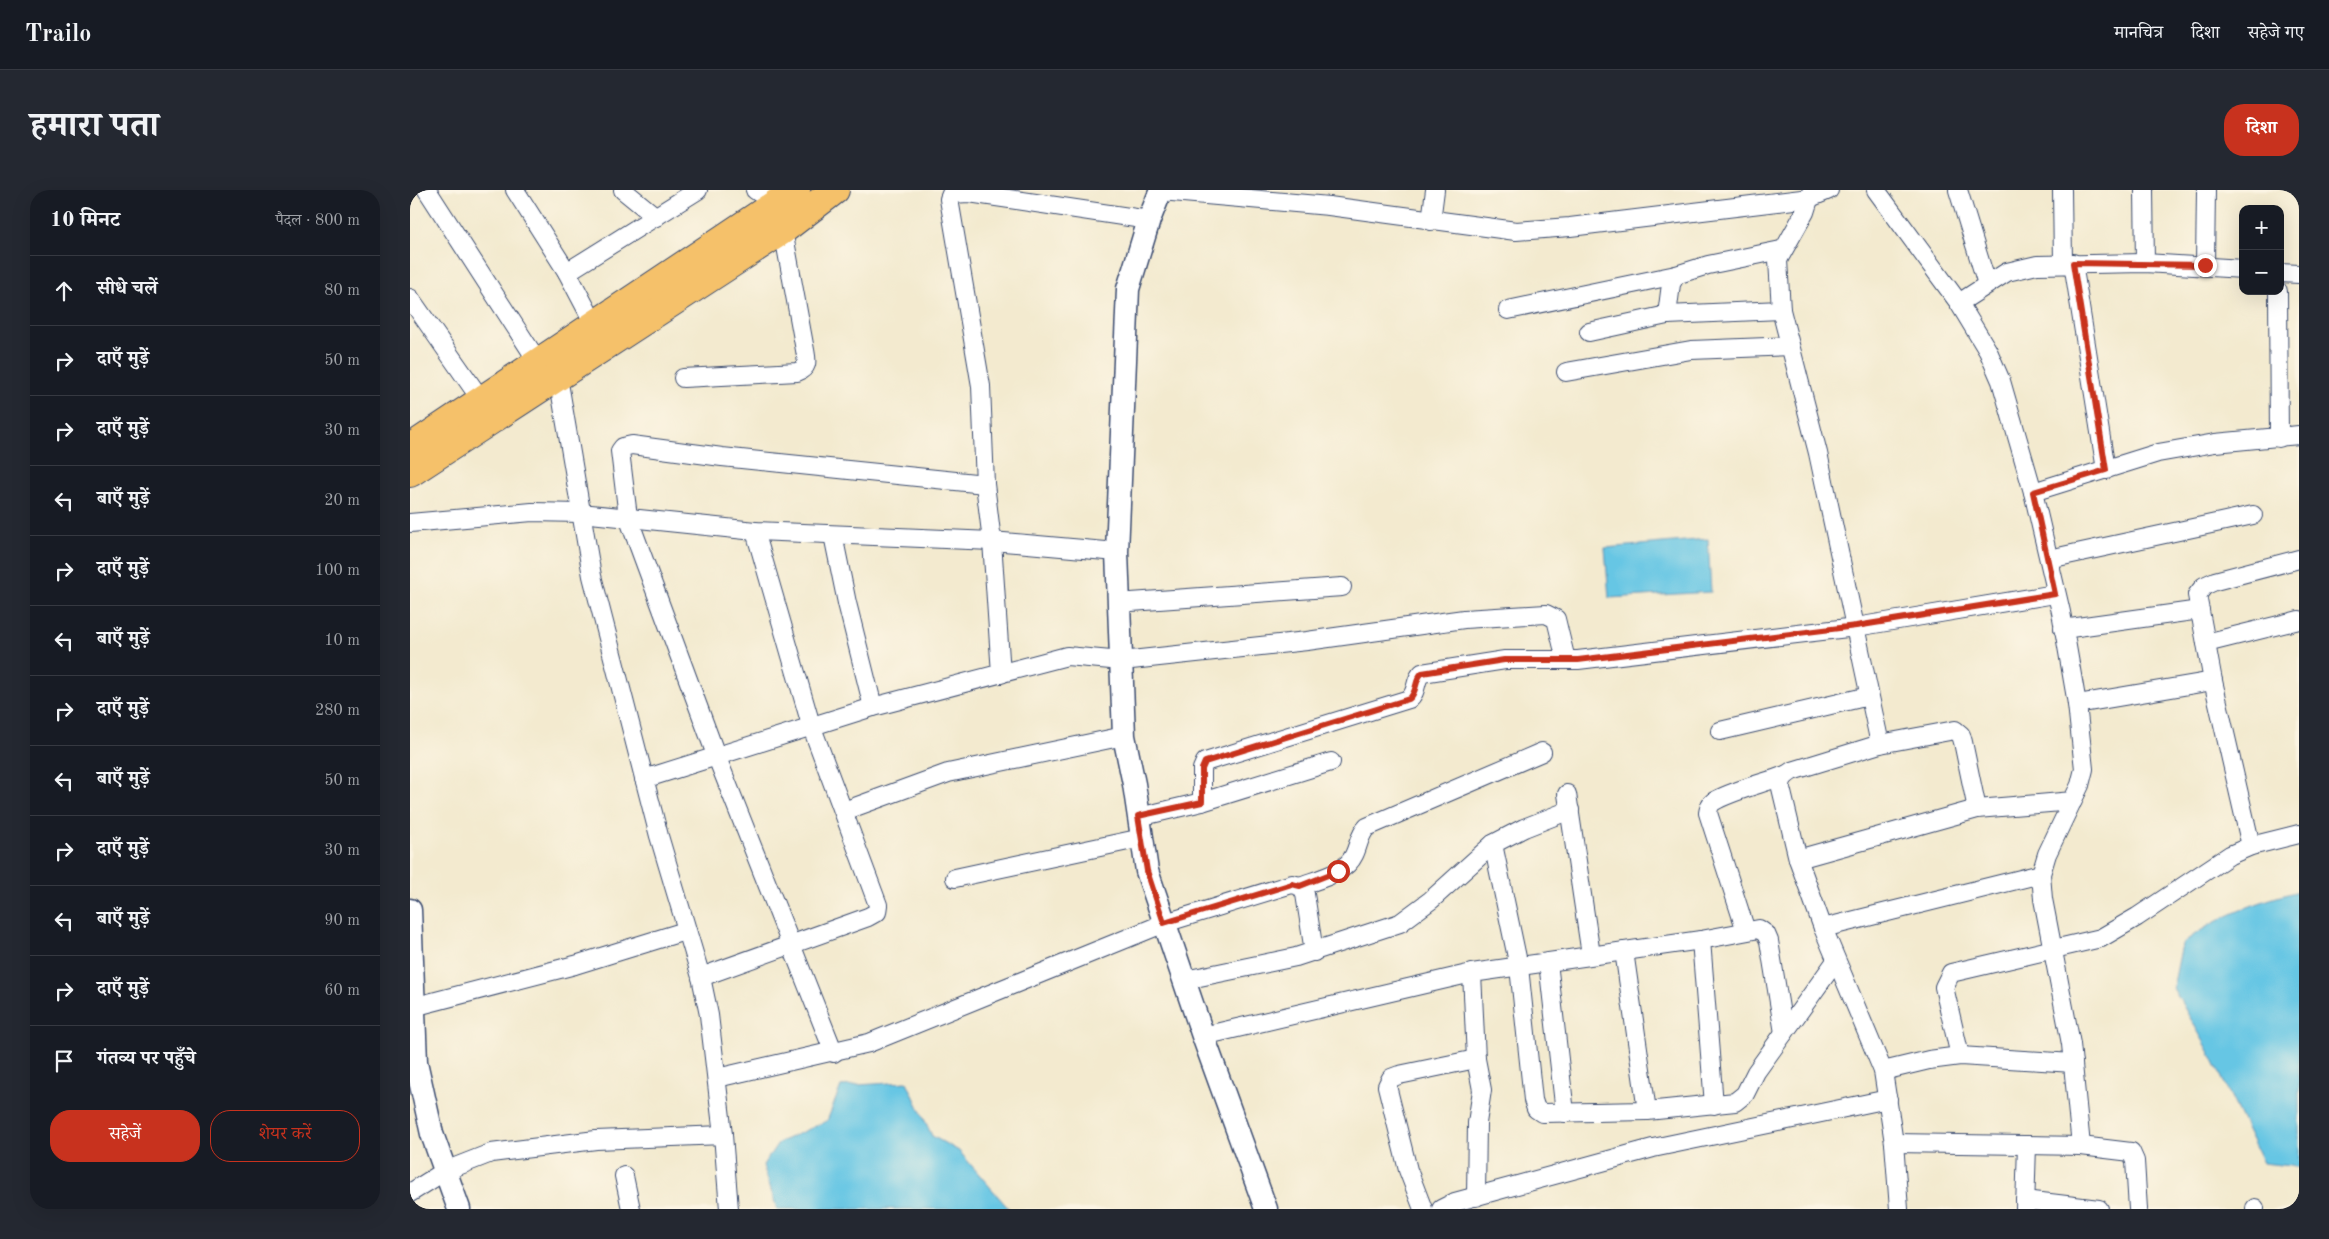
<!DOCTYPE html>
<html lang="hi">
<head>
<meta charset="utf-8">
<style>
  body { margin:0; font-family:"Old Standard TT","Noto Serif Devanagari",serif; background:#242831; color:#f1f3f6 }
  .controls { position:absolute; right:15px; top:15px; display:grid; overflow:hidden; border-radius:10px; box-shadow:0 5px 20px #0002 }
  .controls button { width:45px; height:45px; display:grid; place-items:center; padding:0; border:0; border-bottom:1px solid #363941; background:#171b24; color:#f1f3f6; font:25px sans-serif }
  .stop { position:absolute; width:15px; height:15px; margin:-11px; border:4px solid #c8321e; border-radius:50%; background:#fff }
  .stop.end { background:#c8321e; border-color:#fff; box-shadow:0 1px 5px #0008 }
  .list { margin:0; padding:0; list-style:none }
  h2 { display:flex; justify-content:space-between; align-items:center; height:65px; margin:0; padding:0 20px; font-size:21px }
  h2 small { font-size:16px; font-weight:400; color:#9ea1a6 }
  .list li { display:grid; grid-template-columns:32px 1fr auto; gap:15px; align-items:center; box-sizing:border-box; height:70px; padding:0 20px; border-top:1px solid #363941 }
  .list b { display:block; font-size:19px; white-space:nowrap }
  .list em { font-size:16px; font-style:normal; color:#9ea1a6 }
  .actions { display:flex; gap:10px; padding:15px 20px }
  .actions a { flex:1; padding:11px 0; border:1px solid #c8321e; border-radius:20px; text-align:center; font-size:18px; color:#c8321e }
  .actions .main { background:#c8321e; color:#fff }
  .icon { flex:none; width:28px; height:28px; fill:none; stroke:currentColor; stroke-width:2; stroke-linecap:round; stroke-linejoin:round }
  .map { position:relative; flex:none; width:1889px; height:1019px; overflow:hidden; border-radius:20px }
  header { display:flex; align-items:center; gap:30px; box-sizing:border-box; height:70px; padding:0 25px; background:#171b24; border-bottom:1px solid #363941 }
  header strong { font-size:24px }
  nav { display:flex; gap:28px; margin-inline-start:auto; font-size:18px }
  .intro { display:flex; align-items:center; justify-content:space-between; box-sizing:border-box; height:120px; padding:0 30px }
  h1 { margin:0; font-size:35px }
  .button { padding:12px 22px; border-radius:20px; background:#c8321e; color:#fff; font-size:18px; font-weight:700 }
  main { display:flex; gap:30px; padding:0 30px }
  aside { flex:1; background:#171b24; border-radius:20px; box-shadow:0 5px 20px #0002 }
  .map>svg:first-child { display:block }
  .water { fill:#66c6e4; stroke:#407aa1 }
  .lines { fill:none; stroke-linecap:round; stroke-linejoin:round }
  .minor-casing { stroke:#3b4b6f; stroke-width:20 }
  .tertiary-casing { stroke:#3b4b6f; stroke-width:25 }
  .primary-casing { stroke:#3b4b6f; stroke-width:30 }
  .minor { stroke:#fff; stroke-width:18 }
  .tertiary { stroke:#fff; stroke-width:22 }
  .primary { stroke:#f5c16b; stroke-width:28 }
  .route { stroke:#c8321e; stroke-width:6 }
</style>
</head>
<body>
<header>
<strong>Trailo</strong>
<nav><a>मानचित्र</a><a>दिशा</a><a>सहेजे गए</a></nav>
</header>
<div class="intro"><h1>हमारा पता</h1><a class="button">दिशा</a></div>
<main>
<aside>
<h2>10 मिनट<small>पैदल · 800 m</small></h2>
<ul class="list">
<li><svg class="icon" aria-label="ahead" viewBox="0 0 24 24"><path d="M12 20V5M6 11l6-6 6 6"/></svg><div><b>सीधे चलें</b></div><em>80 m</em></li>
<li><svg class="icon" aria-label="right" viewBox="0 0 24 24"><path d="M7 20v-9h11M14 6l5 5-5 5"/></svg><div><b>दाएँ मुड़ें</b></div><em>50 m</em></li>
<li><svg class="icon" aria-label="right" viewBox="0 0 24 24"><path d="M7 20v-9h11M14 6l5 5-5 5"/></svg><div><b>दाएँ मुड़ें</b></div><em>30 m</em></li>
<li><svg class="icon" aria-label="left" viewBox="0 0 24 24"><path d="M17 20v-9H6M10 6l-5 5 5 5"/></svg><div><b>बाएँ मुड़ें</b></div><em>20 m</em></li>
<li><svg class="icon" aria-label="right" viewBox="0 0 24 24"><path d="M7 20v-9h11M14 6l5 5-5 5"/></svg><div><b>दाएँ मुड़ें</b></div><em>100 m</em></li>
<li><svg class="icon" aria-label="left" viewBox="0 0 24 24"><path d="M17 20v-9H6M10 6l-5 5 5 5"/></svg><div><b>बाएँ मुड़ें</b></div><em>10 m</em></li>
<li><svg class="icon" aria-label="right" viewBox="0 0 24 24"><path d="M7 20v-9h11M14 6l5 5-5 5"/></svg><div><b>दाएँ मुड़ें</b></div><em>280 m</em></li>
<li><svg class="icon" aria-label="left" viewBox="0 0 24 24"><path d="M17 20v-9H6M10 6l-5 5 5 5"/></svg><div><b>बाएँ मुड़ें</b></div><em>50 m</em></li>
<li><svg class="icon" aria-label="right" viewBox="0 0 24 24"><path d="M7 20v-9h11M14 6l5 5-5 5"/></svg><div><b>दाएँ मुड़ें</b></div><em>30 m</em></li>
<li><svg class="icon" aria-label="left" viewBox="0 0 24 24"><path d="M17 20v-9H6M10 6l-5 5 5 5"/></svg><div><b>बाएँ मुड़ें</b></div><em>90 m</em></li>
<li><svg class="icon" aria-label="right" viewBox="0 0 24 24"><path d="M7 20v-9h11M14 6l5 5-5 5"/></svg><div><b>दाएँ मुड़ें</b></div><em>60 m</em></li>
<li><svg class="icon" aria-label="arrive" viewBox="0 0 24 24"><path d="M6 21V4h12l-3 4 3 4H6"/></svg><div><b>गंतव्य पर पहुँचे</b></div></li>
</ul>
<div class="actions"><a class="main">सहेजें</a><a>शेयर करें</a></div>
</aside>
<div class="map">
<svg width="1889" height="1019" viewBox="0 0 1889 1019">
  <rect width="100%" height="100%" fill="#fcf5e5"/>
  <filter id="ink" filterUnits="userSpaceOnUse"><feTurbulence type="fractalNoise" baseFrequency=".02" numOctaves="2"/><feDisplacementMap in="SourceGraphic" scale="10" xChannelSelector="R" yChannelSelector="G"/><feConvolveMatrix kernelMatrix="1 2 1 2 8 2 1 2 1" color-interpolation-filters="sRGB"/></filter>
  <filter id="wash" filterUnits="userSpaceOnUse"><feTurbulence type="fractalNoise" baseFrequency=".0096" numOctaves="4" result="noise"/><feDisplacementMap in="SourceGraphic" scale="20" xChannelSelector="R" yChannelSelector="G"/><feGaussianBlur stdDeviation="1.12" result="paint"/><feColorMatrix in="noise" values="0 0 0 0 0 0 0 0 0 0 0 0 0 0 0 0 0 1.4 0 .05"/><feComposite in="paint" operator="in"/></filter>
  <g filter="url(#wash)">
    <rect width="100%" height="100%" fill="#f3eacf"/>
    <g class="water">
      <path d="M1298,349L1301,402L1199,408L1195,358Z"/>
      <path d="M1889,701V977L1853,973L1798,859L1763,798L1772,754C1804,728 1848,711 1889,701Z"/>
      <path d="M497,892L522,946L549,961L599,1019H367L353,975L368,953L417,931L431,896Z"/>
    </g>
  </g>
  <g filter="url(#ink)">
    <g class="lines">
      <defs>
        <g id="minor">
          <path d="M17,0L128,172"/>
          <path d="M105,0L157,82L189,143"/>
          <path d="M213,0L246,27"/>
          <path d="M345,0L366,14"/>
          <path d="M1402,0L1395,22L1368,70L1371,120L1408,263L1470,554"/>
          <path d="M1466,0L1549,113L1578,161L1591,191L1623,302L1651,422L1667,514L1674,579L1670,595L1637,664L1631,684L1633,709L1661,854L1671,956"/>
          <path d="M1548,0L1577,94"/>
          <path d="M1652,0L1653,73"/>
          <path d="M1734,0L1735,73"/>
          <path d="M751,1L919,16L1106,41L1160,37L1400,8L1419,0"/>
          <path d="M1021,31L1025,0"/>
          <path d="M1663,73L1696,280"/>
          <path d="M1795,75L1796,0"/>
          <path d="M157,82L288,0"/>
          <path d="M1870,83L1889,84"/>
          <path d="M1868,101L1869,248"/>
          <path d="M0,108L72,211"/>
          <path d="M1549,113L1597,82L1627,75L1735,73L1833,79"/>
          <path d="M1098,120L1266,85"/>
          <path d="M1257,125L1261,94L1266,85L1298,75L1371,60"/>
          <path d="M1179,142L1257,125L1371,120"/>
          <path d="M1156,182L1281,160L1380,156"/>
          <path d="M148,187L182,386L249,646L291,787L299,825L313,945"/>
          <path d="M273,188L387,182C399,177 397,171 395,160L373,40"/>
          <path d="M1623,302L1748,263L1805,253L1889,245"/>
          <path d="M0,333L122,322L171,323L345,341L582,351L707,362"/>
          <path d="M423,345L437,413L463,517"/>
          <path d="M1639,369L1843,325"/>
          <path d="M707,413L932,397"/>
          <path d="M1653,439L1790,420"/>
          <path d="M1796,453L1889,430"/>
          <path d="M591,484L582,351L575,294L571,196L539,9L541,4L559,3L739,30"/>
          <path d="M1667,514L1803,491"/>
          <path d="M1310,541L1459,506"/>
          <path d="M234,589L463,517L657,466L712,471L897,451L1054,429L1136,424L1146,429L1156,470"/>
          <path d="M1157,604L1181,765"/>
          <path d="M792,612L921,572"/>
          <path d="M434,621L538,583L714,546"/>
          <path d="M729,627L792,612V579L795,572L999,509C1008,502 1004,490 1012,483L1095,470H1168L1446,437L1645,404"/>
          <path d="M1083,654L1109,777L1123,910L1126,919L1132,923L1237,921L1325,912L1335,904L1346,882L1425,772"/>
          <path d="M1841,656L1803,491L1787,405L1794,396L1805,391L1889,369"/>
          <path d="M1388,669L1567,619L1663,611"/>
          <path d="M545,688L732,648"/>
          <path d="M890,696C908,689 935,684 944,665C949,655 949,645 957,637L1132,562"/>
          <path d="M1413,738L1631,684"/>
          <path d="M1336,741L1298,623C1299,618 1299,615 1303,612C1320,601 1355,593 1375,585"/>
          <path d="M1291,750L1304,915"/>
          <path d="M1214,761L1237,921"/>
          <path d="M1138,772L1155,923"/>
          <path d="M291,787L458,727L467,722L468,715L401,535L345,341"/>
          <path d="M775,790L886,767L990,733L1021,710L1083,654L1114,638L1160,620"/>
          <path d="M3,817L165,775L275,741"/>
          <path d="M793,846L1062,783"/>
          <path d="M424,863L306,565L218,327L210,261L213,257L222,255L312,267L575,294"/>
          <path d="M1550,866L1534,797L1541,783L1691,748L1727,727L1820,665L1841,656L1889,644"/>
          <path d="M1473,881L1519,870L1550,866L1663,873"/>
          <path d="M307,888L459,853L755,733L882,694L890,696L895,704L904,762"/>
          <path d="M1484,953L1671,956L1721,962L1725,971L1728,1019"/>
          <path d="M214,986L221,1019"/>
          <path d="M0,1003L35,981L81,963L186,950L313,945L319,1019"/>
          <path d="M1066,1007L1067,933L1072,900L1066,869L1062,783L1291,750L1349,739L1356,744L1359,751L1374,843"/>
          <path d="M1615,1010L1689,1019"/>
          <path d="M1845,1018V1019"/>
          <path d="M1013,1019L998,980L977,896L981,888L989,885L1066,869"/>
          <path d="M1031,1019L1045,1012L1243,958L1478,909"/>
          <path d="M1489,1019L1484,953L1473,881L1413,738L1388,669L1371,598C1371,589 1374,586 1382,581L1470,554L1545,540L1551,545L1553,552L1567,619"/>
          <path d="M1615,1019L1617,955"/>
        </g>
        <g id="tertiary">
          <path d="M751,0L739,30L718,99L707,362L714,546L724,594L737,681L793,846L856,1019"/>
          <path d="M0,720L6,872L22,944L49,1019"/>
        </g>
        <g id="primary">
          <path d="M0,258L386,0"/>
          <path d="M0,283L373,40L425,0"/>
        </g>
      </defs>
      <use href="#minor" class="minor-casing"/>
      <use href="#tertiary" class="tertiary-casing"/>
      <use href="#primary" class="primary-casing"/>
      <use href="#minor" class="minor"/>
      <use href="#tertiary" class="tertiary"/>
      <use href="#primary" class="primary"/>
    </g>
  </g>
  <g class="lines" filter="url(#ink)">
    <path class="route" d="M928,681L890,696L882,694L754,733L737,681L728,626L792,612V579L795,572L999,509C1008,502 1004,490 1012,483L1094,470H1168L1446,436L1645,404L1623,302L1696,280L1663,73L1795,75"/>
  </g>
</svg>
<div class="controls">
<button>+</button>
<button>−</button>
</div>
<div class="stop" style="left:928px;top:681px"></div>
<div class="stop end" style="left:1795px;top:75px"></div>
</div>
</main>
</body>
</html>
